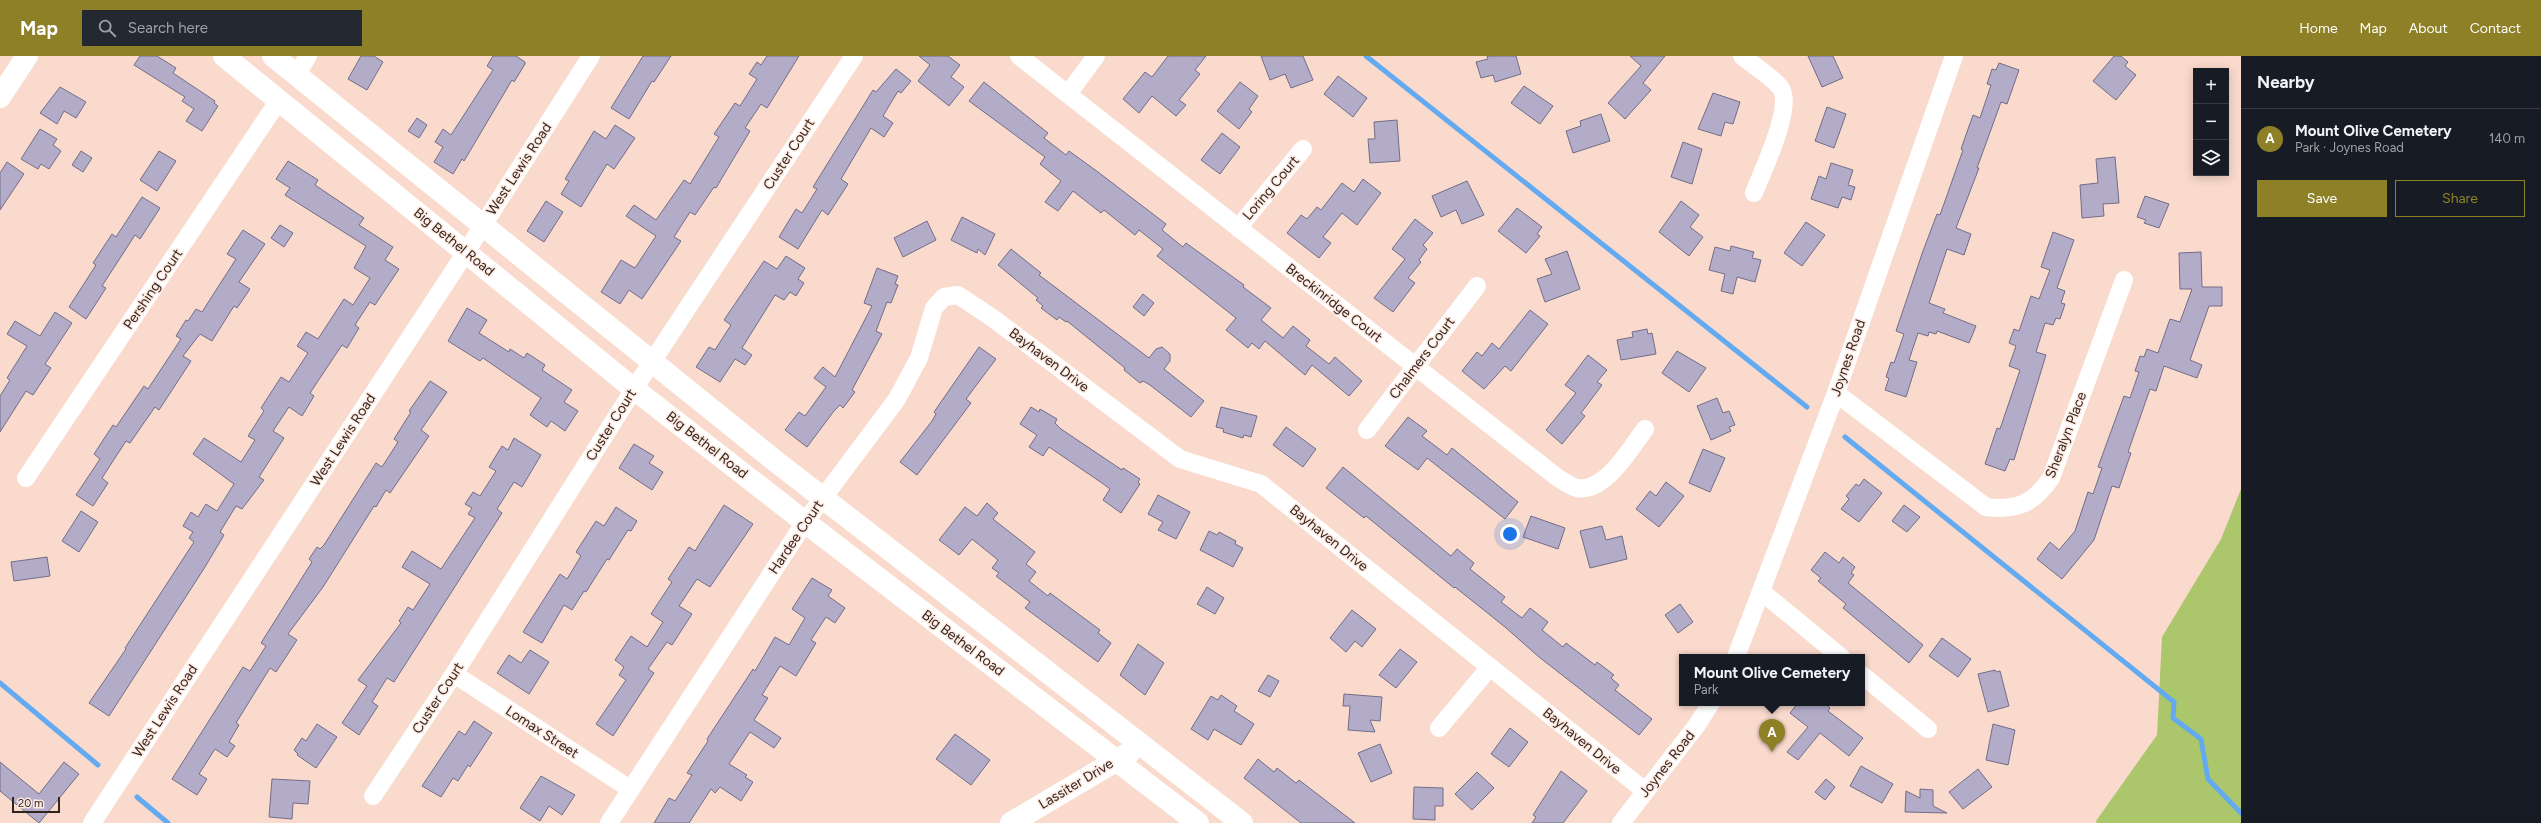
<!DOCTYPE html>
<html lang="en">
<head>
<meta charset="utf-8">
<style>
  body { margin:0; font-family:Figtree,sans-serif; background:#242831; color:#f1f3f6 }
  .controls { position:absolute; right:12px; top:12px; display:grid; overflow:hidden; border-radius:0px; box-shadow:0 2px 10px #0003 }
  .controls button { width:36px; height:36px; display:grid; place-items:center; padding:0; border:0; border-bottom:1px solid #363941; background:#171b24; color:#f1f3f6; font:20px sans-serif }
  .scale { position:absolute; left:12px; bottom:10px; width:48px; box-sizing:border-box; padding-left:4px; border:2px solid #312520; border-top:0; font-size:11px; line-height:14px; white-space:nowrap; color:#312520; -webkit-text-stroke:3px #feeae1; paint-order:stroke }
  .you { position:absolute; left:1510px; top:478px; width:14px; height:14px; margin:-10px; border:3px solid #fff; border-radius:50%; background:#1a73e8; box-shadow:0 0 0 6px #1a73e833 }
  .badge { display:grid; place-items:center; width:26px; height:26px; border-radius:50%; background:#8e8027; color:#fff; font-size:13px; font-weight:700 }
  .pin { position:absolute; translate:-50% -33px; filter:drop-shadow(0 1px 2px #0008) }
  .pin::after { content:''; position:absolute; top:21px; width:14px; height:12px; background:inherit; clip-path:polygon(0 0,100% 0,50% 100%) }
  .popup { position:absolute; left:1679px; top:598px; width:186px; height:52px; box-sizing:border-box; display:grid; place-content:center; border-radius:0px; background:#171b24; filter:drop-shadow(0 1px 3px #0005); font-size:13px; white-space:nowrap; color:#9ea1a6 }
  .popup b { font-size:15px; color:#f1f3f6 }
  .popup::after { content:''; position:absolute; left:50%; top:100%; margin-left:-8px; border:8px solid transparent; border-top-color:#171b24 }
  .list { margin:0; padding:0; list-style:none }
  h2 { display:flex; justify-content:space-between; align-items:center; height:52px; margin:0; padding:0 16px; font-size:17px }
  h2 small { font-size:13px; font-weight:400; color:#9ea1a6 }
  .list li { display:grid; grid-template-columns:26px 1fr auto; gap:12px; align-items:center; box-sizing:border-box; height:60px; padding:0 16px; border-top:1px solid #363941 }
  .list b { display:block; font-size:15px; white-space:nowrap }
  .list p { margin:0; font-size:13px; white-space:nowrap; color:#9ea1a6 }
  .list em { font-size:13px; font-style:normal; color:#9ea1a6 }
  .actions { display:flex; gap:8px; padding:12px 16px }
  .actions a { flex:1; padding:9px 0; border:1px solid #8e8027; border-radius:0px; text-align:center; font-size:14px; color:#8e8027 }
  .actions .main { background:#8e8027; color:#fff }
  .icon { flex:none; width:22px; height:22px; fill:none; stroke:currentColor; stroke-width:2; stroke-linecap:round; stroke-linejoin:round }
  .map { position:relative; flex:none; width:2241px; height:767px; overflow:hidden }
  header { display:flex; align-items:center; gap:24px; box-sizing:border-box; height:56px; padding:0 20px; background:#8e8027; color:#fff }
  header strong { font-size:19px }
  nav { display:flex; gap:22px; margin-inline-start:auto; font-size:14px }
  .search { width:280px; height:36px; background:#242831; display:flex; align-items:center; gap:10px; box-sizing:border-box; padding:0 14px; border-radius:0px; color:#9ea1a6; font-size:15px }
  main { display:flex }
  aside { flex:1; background:#171b24 }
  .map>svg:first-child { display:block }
  .green { fill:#acc76b }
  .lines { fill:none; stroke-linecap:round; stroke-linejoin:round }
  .stream { stroke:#64aaf1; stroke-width:5 }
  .building { fill:#b2acc9; stroke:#726d87 }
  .street { stroke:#fff; stroke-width:18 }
  .secondary { stroke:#fff; stroke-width:22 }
  .labels { text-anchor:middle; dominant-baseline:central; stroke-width:3; stroke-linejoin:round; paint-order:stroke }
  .street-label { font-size:14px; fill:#312520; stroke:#feeae1 }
</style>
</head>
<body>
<header>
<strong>Map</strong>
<div class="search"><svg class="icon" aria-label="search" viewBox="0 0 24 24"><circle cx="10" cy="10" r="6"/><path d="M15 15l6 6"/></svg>Search here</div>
<nav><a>Home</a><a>Map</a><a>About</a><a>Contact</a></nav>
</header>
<main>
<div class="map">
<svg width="2241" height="767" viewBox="0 0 2241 767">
  <rect width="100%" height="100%" fill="#fadacc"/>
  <path class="green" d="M2241,433V767H2097L2096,765L2157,679L2162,581L2221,483Z"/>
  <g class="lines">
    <g class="stream">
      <path d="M1366,0L1807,351"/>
      <path d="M1845,381L2174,646L2173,662L2201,683L2208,723L2241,757"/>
      <path d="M0,627L98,709"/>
      <path d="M137,741L168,767"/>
    </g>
  </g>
  <g class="building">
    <path d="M140,0H157L176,12L173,17L215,45L214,47L218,50L202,75L186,65L194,53L182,45L185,41L134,9Z"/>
    <path d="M361,0H374L383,6L367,34L348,23Z"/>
    <path d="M493,0H516L525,6V8L514,26L512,24L464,105L462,103L453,118L434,106L443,91L435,86L443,73L451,79L493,14L487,10Z"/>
    <path d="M643,0H671L654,26L652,25L629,63L611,52Z"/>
    <path d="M767,0H799L767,52L761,48L745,72L750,75L716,132L714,131L695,159L690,156L674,181L681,185L642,243L629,234L620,248L601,236L621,204L635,212L656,180L626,160L634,149L656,164L684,124L690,128L719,81L714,78L735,47L740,50L757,23L749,18L757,6L761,9Z"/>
    <path d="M919,0H948L960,9L951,21L964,31L949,50L918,25L930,9Z"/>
    <path d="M1168,0H1206L1195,14L1200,18L1179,44L1186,49L1176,60L1152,40L1139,57L1123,43L1145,16L1152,21Z"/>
    <path d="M1261,0H1303L1313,24L1291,32L1285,18L1270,24Z"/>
    <path d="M1487,0H1516L1521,18L1495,26L1493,19L1481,22L1476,6L1488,3Z"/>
    <path d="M1630,0H1665L1643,27L1651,34L1625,63L1608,47L1641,10Z"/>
    <path d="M1808,0H1833L1843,22L1822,31Z"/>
    <path d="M2114,0H2121L2128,6L2125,10L2136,19L2116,44L2093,25Z"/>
    <path d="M1999,7L2019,14L2007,48L2001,46L1977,112H1979L1956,172L1971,178L1964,199L1947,193L1929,247L1945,253L1943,257L1976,270L1969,287L1937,275L1936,278L1929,276L1928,280L1918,277L1909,304L1917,306L1906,341L1885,334L1889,322L1886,321L1891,306L1894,307L1904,278L1896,275L1923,195L1937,158L1940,159L1963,94L1961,93L1973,59L1980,62L1991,29L1987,28L1992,13L1996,14Z"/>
    <path d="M896,13L911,25L901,37L898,35L883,60L893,67L884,81L871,72L841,123L848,128L828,159L822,154L798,193L779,181L796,153L802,157L817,133L813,131L873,34L876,36Z"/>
    <path d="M1338,20L1367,42L1353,61L1324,38Z"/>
    <path d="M984,26L1048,77L1044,82L1066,99L1069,95L1098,116L1166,168L1162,174L1183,191L1186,187L1244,229L1243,231L1271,252L1261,264L1283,282L1293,270L1310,284L1306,290L1329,308L1335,301L1362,325L1349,340L1312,309L1305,319L1265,285L1259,293L1252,287L1248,292L1226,274L1236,262L1157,200L1163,193L1139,174L1135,179L1104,154L1101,157L1073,135L1058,155L1045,146L1061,125L1040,108L1045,101L969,45Z"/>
    <path d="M1240,26L1258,40L1249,53L1252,56L1239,73L1217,55Z"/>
    <path d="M1524,30L1553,50L1540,68L1511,47Z"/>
    <path d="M60,31L86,46L76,62L64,55L57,68L40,57Z"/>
    <path d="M1713,37L1740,46L1733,68L1725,66L1721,80L1698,73Z"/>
    <path d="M1827,51L1846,58L1834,92L1815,85Z"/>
    <path d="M1601,58L1610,85L1573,97L1566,75L1581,70L1580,65Z"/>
    <path d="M417,62L427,69L419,82L408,75Z"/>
    <path d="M1397,64L1400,105L1370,107L1368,83H1375L1374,66Z"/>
    <path d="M615,69L635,82L614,113L607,108L581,151L561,138L569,125L565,123L594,75L606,83Z"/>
    <path d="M40,73L57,83L53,89L61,95L49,113L41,108L38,113L21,103Z"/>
    <path d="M1222,77L1240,91L1220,118L1201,104Z"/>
    <path d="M1683,86L1702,93L1692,128L1671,121Z"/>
    <path d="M81,95L92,102L83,116L72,109Z"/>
    <path d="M159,95L176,105L157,135L140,124Z"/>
    <path d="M2115,101L2119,147L2103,148L2104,160L2082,162L2080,129L2098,127L2096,103Z"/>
    <path d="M288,105L318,124L315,129L364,162L359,169L393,191L385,204L399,213L375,249L370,246L355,269L359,272L347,292L342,289L310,337L314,340L302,360L289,351L273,375L284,382L259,421L264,424L242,453L236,450L220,476L224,479L205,511L109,660L89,647L126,593L125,592L194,486L189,482L193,476L183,470L191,456L198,461L206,448L217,455L234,428L193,398L204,382L241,406L255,384L248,380L264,355L261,352L281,321L289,326L308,297L297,290L306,276L318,283L344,243L353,249L370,222L354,212L366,190L285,139L290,132L276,123Z"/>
    <path d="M7,106L24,118L0,154V117Z"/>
    <path d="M1831,107L1853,114L1848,129L1855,131L1851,144L1842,141L1838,152L1811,143L1819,120L1826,123Z"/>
    <path d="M1363,123L1381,137L1357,169L1342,157L1323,181L1331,187L1319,202L1287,177L1301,159L1307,163L1317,151L1321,154L1342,127L1354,136Z"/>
    <path d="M1467,125L1484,159L1462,168L1456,154L1441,161L1432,140Z"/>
    <path d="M2145,140L2169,148L2159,172L2144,167L2146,164L2137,161Z"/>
    <path d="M142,141L160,152L140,183L135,179L102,230L106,232L86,263L69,251L96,209L93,207L112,178L116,181Z"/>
    <path d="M546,145L563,156L544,186L527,175Z"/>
    <path d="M1681,145L1699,159L1690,171L1703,181L1689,200L1659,176Z"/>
    <path d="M1517,152L1542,171L1537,178L1540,180L1526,197L1498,175Z"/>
    <path d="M962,161L995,178L985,199L978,193L977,197L951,184Z"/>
    <path d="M1415,163L1433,177L1423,189L1427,193L1419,204L1421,206L1408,222L1415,227L1393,256L1374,242L1405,203L1392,193Z"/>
    <path d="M927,165L936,184L903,201L894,182Z"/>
    <path d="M1806,166L1825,179L1802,210L1784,197Z"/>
    <path d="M280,169L293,177L284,191L271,182Z"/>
    <path d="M243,174L265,188L239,226L250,233L237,252L234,250L212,285L200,278L183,300L191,305L159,354L155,351L130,387L126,385L102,422L108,427L93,450L76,439L100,403L94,398L113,369L116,371L144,330L148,333L181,283L176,280L186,264L188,265L196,253L202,256L236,203L227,198Z"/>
    <path d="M2053,176L2074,184L2057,232L2065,235L2061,247L2065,248L2060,263L2056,262L2053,269L2045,267L2036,296L2046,299L2014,404L2010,403L2005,415L1985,408L1997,372L2000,373L2020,314L2009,310L2016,290L2009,287L2014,273L2019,275L2031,240L2039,243L2050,214L2041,211Z"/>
    <path d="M1731,190L1754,196L1752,202L1761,204L1755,226L1737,221L1733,238L1721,235L1725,218L1709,214L1715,191L1730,195Z"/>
    <path d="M1011,193L1041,217L1039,219L1149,302L1156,293L1162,291L1170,298V305L1164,313L1204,345L1191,361L1150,329L1143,325L1140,327L1124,314L1125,312L1067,265L1066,266L1059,261L1057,264L1041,252L1043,250L1036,244L1038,242L998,209Z"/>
    <path d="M1567,195L1580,233L1545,246L1537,223L1552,218L1545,203Z"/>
    <path d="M2201,196L2202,231H2222V250H2209L2190,304L2202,309L2197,322L2164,310L2156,335L2150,333L2128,396L2131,397L2119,432L2112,430L2094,484L2062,523L2037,503L2050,486L2059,494L2075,475L2088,436L2093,438L2102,412L2098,411L2124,340L2130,342L2139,316L2135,315L2140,300L2144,301L2147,293L2158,297L2170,263L2180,266L2192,233H2180L2179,197Z"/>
    <path d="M786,200L805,212L798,223L804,227L796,240L790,236L784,244L775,239L742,292L752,299L745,309L735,303L720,326L696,311L709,291L715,294L731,269L724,264L764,205L777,213Z"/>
    <path d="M877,212L898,220L895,228L898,229L891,247L887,246L876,275L882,278L852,334L855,336L843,352L840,349L834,355L807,391L785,374L799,356L805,360L826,331L814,322L823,311L835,321L872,250L864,247Z"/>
    <path d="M1143,238L1154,247L1144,260L1133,251Z"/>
    <path d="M467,252L487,264L479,277L509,296L510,293L524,302L527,297L545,309L542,314L572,334L564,346L578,355L565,375L551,365L547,371L530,359L541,342L483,302L480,305L448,285Z"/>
    <path d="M1530,254L1548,268L1511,315L1505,310L1484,333L1462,315L1477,296L1482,300L1492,287L1499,293Z"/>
    <path d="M55,256L72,267L45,308L51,312L33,339L26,335L0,376V340L10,324L7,322L27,290L7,278L15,265L40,280Z"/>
    <path d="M1647,273L1648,278L1652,277L1656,298L1621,304L1617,284L1633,281L1632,276Z"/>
    <path d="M979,291L996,303L966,343L971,347L917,419L900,406L932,365L936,358L934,356Z"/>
    <path d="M1677,295L1706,312L1689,336L1662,317Z"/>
    <path d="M1588,299L1607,314L1597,326L1602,329L1581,357L1585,360L1562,388L1546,374L1576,337L1565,329Z"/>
    <path d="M430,325L447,336L421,374L429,380L390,437L386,434L376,451L374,450L323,531L288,578L297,584L276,616L270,612L236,667L239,669L229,686L235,690L227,701L215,693L199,718L207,723L197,739L172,723L243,611L250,615L266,590L261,587L312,506L309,503L317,491L320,493L324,489L376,407L382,411L398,386L394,383L411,356L409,355Z"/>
    <path d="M1717,342L1723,357L1729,355L1735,369L1729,371L1731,375L1711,384L1697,350Z"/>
    <path d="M1031,351L1039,356L1040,353L1057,363L1055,367L1061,373L1122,414L1123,412L1140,423L1138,426L1140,428L1121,457L1103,444L1110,433L1102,427L1049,391L1043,400L1029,391L1037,379L1020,368Z"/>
    <path d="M1221,351L1257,360L1251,381L1244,379L1243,382L1223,376L1224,373L1216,371Z"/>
    <path d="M1408,361L1427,375L1422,380L1447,399L1452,392L1518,446L1505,463L1427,402L1418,414L1385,390Z"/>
    <path d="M1286,371L1316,393L1303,411L1273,389Z"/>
    <path d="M514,382L541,399L522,431L514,426L497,453L502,457L394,626L387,622L372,646L378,650L359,679L342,667L367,630L358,624L401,567L399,565L408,551L413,554L430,528L402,511L412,495L441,513L475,462L468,458L472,452L465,448L473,436L480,440L496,415L489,411L502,390L508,394Z"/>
    <path d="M634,388L654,400L649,407L663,416L652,434L619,412Z"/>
    <path d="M1703,393L1725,402L1710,436L1689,427Z"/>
    <path d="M1343,411L1451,500L1457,493L1474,507L1470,513L1505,541L1501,546L1522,562L1530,552L1548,566L1542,574L1563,591L1566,587L1595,609L1597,606L1614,619L1611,622L1619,629L1615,634L1652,663L1639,679L1539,601L1505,571L1455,531L1454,532L1366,460L1364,462L1326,432Z"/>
    <path d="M1864,423L1882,437L1859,466L1841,453L1849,443L1846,440L1856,428L1859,430Z"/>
    <path d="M1666,426L1684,440L1659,471L1636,453L1650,435L1656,440Z"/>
    <path d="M1158,439L1190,456L1176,483L1158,474L1163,466L1148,458Z"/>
    <path d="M987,447L998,457L993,463L1035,496L1026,508L1036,516L1029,525L1048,540L1050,537L1100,574L1098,577L1111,587L1098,606L1025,552L1030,546L996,520L999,517L992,512L998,504L972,483L959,499L939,484L965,451L977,460Z"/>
    <path d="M724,449L753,468L710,531L697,523L679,550L692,558L672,589L667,586L648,613L654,617L613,680L596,668L626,624L619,619L624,611L615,604L631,580L647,591L663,566L651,558L672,526L668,523L689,491L695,495Z"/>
    <path d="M1904,449L1920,461L1907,476L1892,465Z"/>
    <path d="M616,451L637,465L631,475L628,474L609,504L607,503L586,536L584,535L572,554L564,549L542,587L523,576L560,518L567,523L581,500L576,496L596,465L604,470Z"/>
    <path d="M81,455L98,466L79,496L62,485Z"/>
    <path d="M1531,460L1565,472L1558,493L1523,481Z"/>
    <path d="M1602,470L1606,484L1622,480L1627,503L1590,512L1580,475Z"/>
    <path d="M1209,475L1217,479L1219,476L1236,485L1235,488L1243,492L1233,511L1200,494Z"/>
    <path d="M1825,496L1839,507L1843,501L1855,511L1851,517L1854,519L1848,527L1923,589L1909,607L1843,552L1846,548L1818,525L1821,522L1811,514Z"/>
    <path d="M47,501L50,520L14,525L11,506Z"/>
    <path d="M812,522L832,534L828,540L845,552L835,567L826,561L811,584L816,587L796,620L780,610L762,639L768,642L754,664L781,682L774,692L750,676L729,708L747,719L745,721L753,726L741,745L720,731L715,737L711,733L689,767H654L669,742L675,745L692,719L687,717L708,685L707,683L753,613L755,615L775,581L789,589L805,562L792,553Z"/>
    <path d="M1207,531L1224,542L1215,558L1197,548Z"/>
    <path d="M1680,548L1693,566L1678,577L1665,559Z"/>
    <path d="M1352,554L1376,573L1362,591L1355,585L1346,596L1330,582Z"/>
    <path d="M1942,582L1971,603L1958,621L1929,600Z"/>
    <path d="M1138,588L1164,607L1145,639L1120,619Z"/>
    <path d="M1400,593L1417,606L1396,632L1379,619Z"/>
    <path d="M530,594L549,606L529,638L497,617L509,599L521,607Z"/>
    <path d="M1995,614L1996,616L2000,615L2009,650L1988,656L1978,618Z"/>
    <path d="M1268,619L1279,625L1270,641L1258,635Z"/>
    <path d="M1344,638L1382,641L1380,665L1370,664L1375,676L1348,674L1350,650H1343Z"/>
    <path d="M1221,639L1237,650L1234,655L1254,668L1241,689L1214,673L1208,684L1191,673L1211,640L1218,644Z"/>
    <path d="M1798,647H1824L1830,652L1828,655L1863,682L1849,700L1820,677L1798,704L1787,696L1808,671L1790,657Z"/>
    <path d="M474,665L492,677L470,711L468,709L458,725L453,722L441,741L422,730L459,675L465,679Z"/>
    <path d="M317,668L337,681L316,712L297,699L298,698L294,694L302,682L306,685Z"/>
    <path d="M1993,668L2015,674L2008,709L1986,704Z"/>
    <path d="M1510,672L1528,686L1509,711L1491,698Z"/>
    <path d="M955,678L990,704L971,729L936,703Z"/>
    <path d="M1380,688L1392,717L1371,726L1358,697Z"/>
    <path d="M1258,703L1274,716L1277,712L1296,727L1299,724L1355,767H1301L1244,722Z"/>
    <path d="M0,706L39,738L64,706L79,718L39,767L0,735Z"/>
    <path d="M1861,710L1893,728L1882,747L1850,730Z"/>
    <path d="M1978,713L1992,731L1963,753L1949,736Z"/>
    <path d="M1561,715L1587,735L1563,767H1532L1536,761L1533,759Z"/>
    <path d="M1477,716L1494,732L1472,754L1455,738Z"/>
    <path d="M541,720L575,739L562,759L549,750L540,765L520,752Z"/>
    <path d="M272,723L310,725L308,748L293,747L292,763L269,761Z"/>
    <path d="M1826,723L1835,731L1825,744L1815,736Z"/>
    <path d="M1414,731L1443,732V750H1435V764L1413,763Z"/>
    <path d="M1920,733L1933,734V750L1947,757L1905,756L1906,735L1920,742Z"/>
  </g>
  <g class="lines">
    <g class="street">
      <path d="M1019,0L1558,422C1564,425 1571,431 1577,432C1605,437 1630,393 1645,373"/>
      <path d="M1742,0C1754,10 1770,19 1780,31C1795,49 1762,116 1754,137"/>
      <path d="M296,19L308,0"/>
      <path d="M1068,38L1096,0"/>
      <path d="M1238,172L1303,93"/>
      <path d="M1836,337L1986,451C2017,455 2034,447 2051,422L2124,224"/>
      <path d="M1367,374L1477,230"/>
      <path d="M26,422L279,44"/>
      <path d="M1762,536L1841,601"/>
      <path d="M1736,601L1836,337L1954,0"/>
      <path d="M454,618L630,733"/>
      <path d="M1862,619L1928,673"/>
      <path d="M1439,672L1490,611"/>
      <path d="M373,740L454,618L634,333L854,0"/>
      <path d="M92,767L466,196L591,0"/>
      <path d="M609,767L805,466L897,343L919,302L934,252L944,241L958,239L994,263L1180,403L1261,428L1645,735"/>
      <path d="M1621,767L1697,669L1711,647"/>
    </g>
    <g class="secondary">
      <path d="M224,0L634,333L805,466L1198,767"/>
      <path d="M273,0L774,404L1242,767"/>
      <path d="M0,41L27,0"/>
      <path d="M1011,767L1129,697"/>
    </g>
  </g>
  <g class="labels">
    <g class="street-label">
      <text transform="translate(789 98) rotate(-57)">Custer Court</text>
      <text transform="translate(519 113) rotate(-57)">West Lewis Road</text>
      <text transform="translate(1271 132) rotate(-50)">Loring Court</text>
      <text transform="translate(454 186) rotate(39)">Big Bethel Road</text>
      <text transform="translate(153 233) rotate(-56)">Pershing Court</text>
      <text transform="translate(1334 247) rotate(38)">Breckinridge Court</text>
      <text transform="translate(1422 302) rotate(-53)">Chalmers Court</text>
      <text transform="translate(1848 302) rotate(-71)">Joynes Road</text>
      <text transform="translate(1049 304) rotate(37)">Bayhaven Drive</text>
      <text transform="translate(611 369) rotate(-58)">Custer Court</text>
      <text transform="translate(2066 379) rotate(-69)">Sheralyn Place</text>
      <text transform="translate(343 384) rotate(-57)">West Lewis Road</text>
      <text transform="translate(707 389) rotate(38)">Big Bethel Road</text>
      <text transform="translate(796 481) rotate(-56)">Hardee Court</text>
      <text transform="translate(1329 482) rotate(39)">Bayhaven Drive</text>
      <text transform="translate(963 587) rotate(37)">Big Bethel Road</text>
      <text transform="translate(438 642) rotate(-57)">Custer Court</text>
      <text transform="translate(165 655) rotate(-57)">West Lewis Road</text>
      <text transform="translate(542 676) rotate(33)">Lomax Street</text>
      <text transform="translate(1582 685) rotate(39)">Bayhaven Drive</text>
      <text transform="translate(1667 708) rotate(-52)">Joynes Road</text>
      <text transform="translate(1076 728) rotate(-31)">Lassiter Drive</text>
    </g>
  </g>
</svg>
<div class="controls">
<button>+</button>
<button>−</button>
<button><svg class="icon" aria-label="layers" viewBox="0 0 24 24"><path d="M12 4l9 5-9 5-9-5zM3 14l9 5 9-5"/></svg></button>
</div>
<div class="scale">20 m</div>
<div class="you"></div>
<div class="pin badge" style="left:1772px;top:696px">A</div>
<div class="popup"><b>Mount Olive Cemetery</b>Park</div>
</div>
<aside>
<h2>Nearby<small></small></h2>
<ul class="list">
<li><span class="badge">A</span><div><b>Mount Olive Cemetery</b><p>Park · Joynes Road</p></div><em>140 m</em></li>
</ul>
<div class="actions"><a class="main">Save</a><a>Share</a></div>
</aside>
</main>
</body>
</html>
